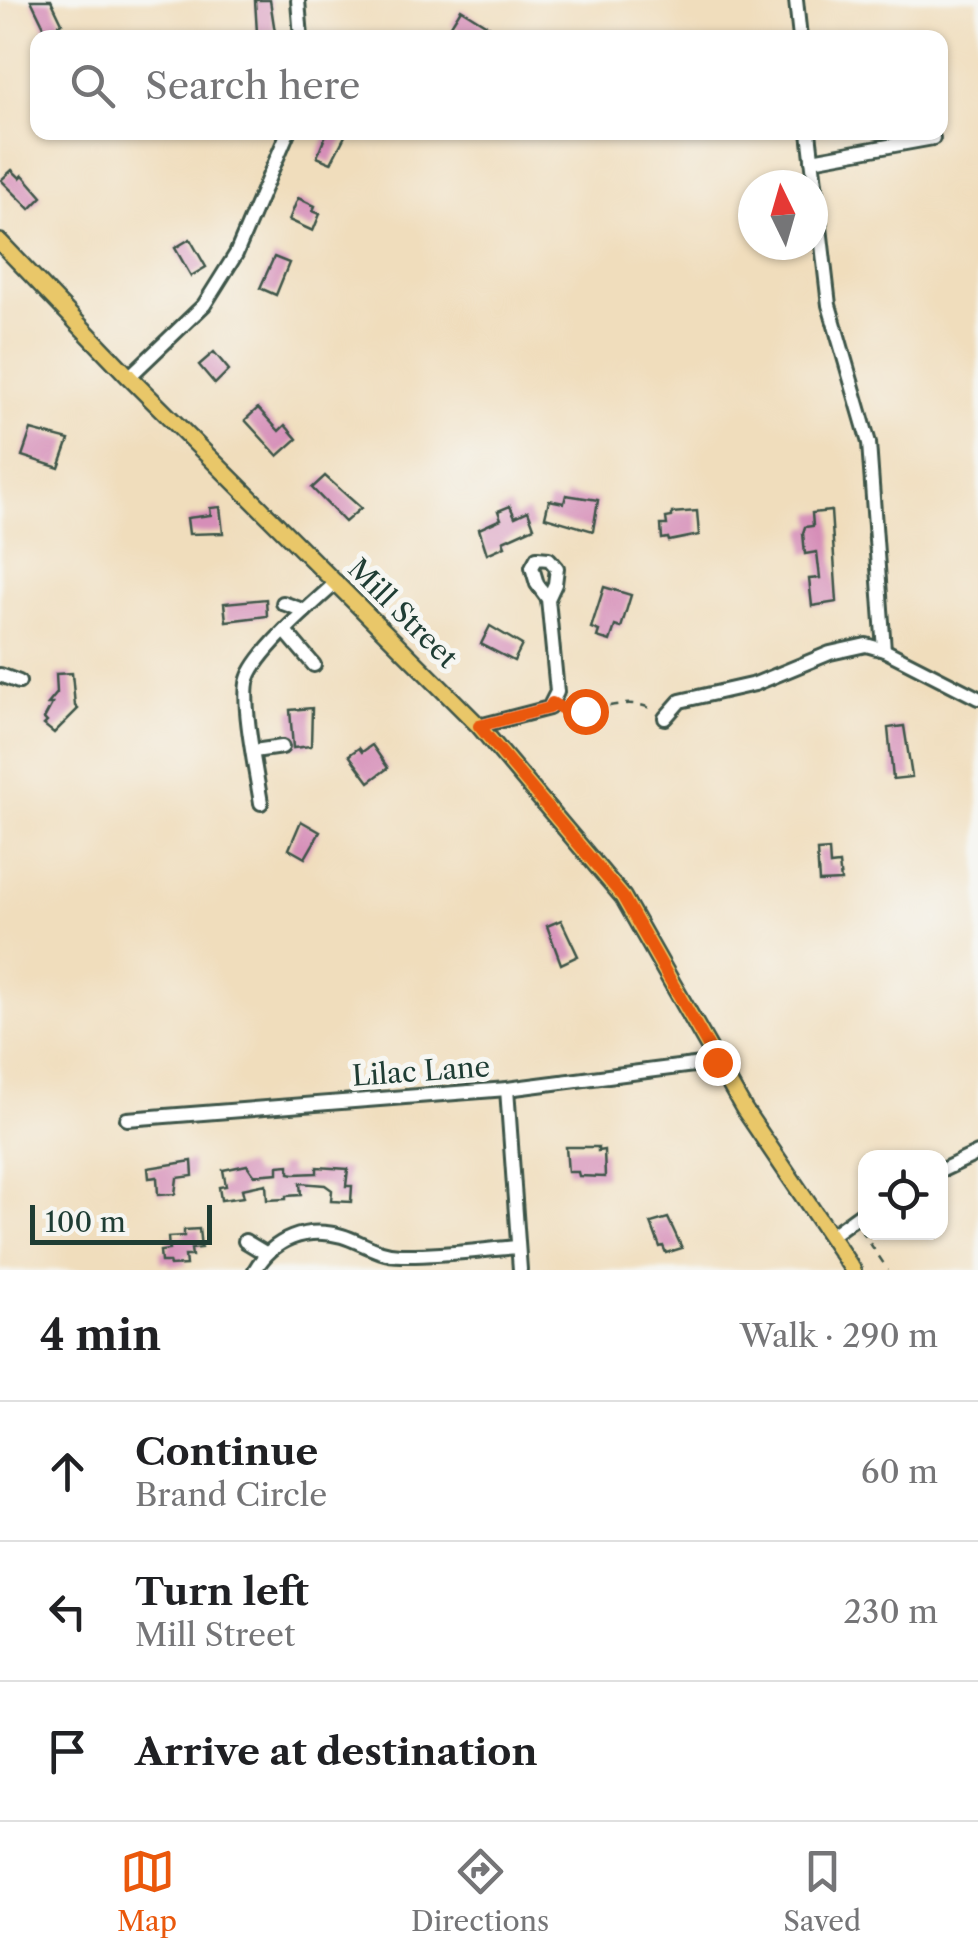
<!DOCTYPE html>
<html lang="en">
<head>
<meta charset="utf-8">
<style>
  body { margin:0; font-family:"Libre Caslon Text",serif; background:#f6f6f6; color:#202124 }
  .controls { position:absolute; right:30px; bottom:30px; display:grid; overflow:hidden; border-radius:20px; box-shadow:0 2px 8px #0004 }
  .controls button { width:90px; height:90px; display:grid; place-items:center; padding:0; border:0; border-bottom:2px solid #e0e0e0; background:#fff; color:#202124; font:50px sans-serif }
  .compass { position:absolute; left:738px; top:170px; width:90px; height:90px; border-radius:50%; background:#fff; box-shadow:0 2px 8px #0004; rotate:355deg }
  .scale { position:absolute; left:30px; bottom:25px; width:182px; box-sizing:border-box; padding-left:10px; border:5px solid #1f3d34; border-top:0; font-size:28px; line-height:35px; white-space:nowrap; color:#1f3d34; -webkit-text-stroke:8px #f6f6f2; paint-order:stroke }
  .stop { position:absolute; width:30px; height:30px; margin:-22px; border:8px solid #ea580c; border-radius:50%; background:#fff }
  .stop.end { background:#ea580c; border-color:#fff; box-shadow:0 2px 10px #0008 }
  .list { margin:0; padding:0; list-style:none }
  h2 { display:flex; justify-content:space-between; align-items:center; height:130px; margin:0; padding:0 40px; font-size:42px }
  h2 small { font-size:32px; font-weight:400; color:#757577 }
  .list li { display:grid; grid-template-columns:65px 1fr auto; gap:30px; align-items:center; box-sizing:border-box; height:140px; padding:0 40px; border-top:2px solid #e0e0e0 }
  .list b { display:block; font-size:38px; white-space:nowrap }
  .list p { margin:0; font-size:32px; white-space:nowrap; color:#757577 }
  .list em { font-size:32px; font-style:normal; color:#757577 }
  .icon { flex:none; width:55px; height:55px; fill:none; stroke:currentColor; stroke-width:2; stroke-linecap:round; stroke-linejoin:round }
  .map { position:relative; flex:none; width:978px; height:1270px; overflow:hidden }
  .search { position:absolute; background:#fff; box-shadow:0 2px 8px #0004; left:30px; right:30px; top:30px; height:110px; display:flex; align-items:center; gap:25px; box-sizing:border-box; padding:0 35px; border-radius:20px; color:#757577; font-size:38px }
  .sheet { height:550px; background:#fff }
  nav { display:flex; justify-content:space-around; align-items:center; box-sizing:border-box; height:140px; border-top:2px solid #e0e0e0; background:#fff; font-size:28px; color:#757577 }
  nav a { display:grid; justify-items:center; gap:5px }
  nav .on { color:#ea580c }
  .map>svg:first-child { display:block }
  .building { fill:#d68eb8 }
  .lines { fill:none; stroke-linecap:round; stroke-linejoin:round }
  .minor-casing { stroke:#3e5548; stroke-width:18 }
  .major-casing { stroke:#3e5548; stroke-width:20 }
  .path { stroke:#3e5548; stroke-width:2.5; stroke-dasharray:8 8; stroke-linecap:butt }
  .minor { stroke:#fff; stroke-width:12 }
  .major { stroke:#e9c769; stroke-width:15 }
  .route { stroke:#ea580c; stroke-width:12 }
  .labels { text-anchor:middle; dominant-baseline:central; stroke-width:10; stroke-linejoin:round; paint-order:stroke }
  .street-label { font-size:28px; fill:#1f3d34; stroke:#f6f6f2 }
</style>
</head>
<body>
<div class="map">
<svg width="978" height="1270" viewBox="0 0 978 1270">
  <rect width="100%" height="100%" fill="#f6f6f2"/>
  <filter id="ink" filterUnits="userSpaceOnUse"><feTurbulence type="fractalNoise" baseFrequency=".01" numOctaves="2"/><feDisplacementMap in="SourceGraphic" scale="20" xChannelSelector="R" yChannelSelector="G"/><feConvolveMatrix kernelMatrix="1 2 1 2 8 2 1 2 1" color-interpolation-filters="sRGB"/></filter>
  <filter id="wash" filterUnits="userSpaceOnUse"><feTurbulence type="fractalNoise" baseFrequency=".0048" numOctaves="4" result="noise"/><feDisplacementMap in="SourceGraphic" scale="40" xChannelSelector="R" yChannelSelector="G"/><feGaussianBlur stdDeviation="2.25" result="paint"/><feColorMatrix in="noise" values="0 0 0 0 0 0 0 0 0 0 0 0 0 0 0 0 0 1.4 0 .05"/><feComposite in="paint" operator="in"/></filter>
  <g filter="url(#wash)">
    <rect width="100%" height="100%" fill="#f0ddbc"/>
    <g id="blocks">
      <g class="building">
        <path d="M31,0H51L62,23L46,31Z"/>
        <path d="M255,0H270L275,32L257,33Z"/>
        <path d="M461,9L490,27L484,38H471L451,25Z"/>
        <path d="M327,132H347L331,163L317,157Z"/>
        <path d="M12,170L20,178L23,175L42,197L30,209L1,180Z"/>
        <path d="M298,198L315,206L313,211L320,214L313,231L289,220Z"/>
        <path d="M190,239L206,267L191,276L175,248Z"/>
        <path d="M274,257L289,263L276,295L260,288Z"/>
        <path d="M214,352L229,370L215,384L199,365Z"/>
        <path d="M258,408L279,431L285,425L297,439L278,456L245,420Z"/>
        <path d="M31,430L69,440L59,468L22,456Z"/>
        <path d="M325,476L361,508L345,522L312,488Z"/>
        <path d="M566,495L598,500L593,531L545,517L549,500L564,503Z"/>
        <path d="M510,506L515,517L528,511L534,527L503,541L505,546L487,554L479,529L501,519L498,511Z"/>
        <path d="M220,507L223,533L189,534L187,518L211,515L210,508Z"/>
        <path d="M697,511L699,535L669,541L668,538L662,539L661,525H667L666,518L672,517V513Z"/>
        <path d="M831,511L837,602L812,606L809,579L820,578L817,552L805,554L803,533L805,527L813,526L812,513Z"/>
        <path d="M604,587L631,595L621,628L615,626L610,641L597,637L599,631L591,628Z"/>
        <path d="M266,599L267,616L226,621L224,603Z"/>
        <path d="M490,626L522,645L514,661L481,644Z"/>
        <path d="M72,673L75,706L78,709L54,733L44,725L47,722L44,719L52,704H48L57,693L56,674Z"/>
        <path d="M312,708L311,746L293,748L290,710Z"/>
        <path d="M904,726L912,777L893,779L888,728Z"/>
        <path d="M372,745L388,768L369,782L349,755L359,748L362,752Z"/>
        <path d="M301,821L320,832L305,858L289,849Z"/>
        <path d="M829,850L830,865L839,864L841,881L819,882L817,851Z"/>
        <path d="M561,920L578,956L561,964L547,926Z"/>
        <path d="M566,1147H598V1151L604,1150L605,1177L579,1176L578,1172H568Z"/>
        <path d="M192,1161L193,1176L177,1178L175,1194L158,1195L157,1177L149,1178L148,1168Z"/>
        <path d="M247,1165L254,1175L278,1173V1166L289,1165V1173L294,1174L317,1173V1167L348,1169L346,1186H352L351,1202L331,1201L332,1190L325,1185L300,1183L301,1195L286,1196V1199L267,1200L266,1184L242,1189L244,1197L221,1200L219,1187L226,1186L223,1170Z"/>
        <path d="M668,1218L682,1248L666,1253L663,1246L660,1247L651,1223Z"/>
        <path d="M199,1229L201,1248L191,1249L192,1256H185L186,1265L170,1266L169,1262H161L160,1251L169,1250L168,1237L184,1236V1230Z"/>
      </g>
    </g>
  </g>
  <g filter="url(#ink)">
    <use href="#blocks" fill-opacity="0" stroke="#3e5548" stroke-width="2.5"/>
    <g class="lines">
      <defs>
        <g id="minor">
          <path d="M298,0L301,38"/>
          <path d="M796,0L800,38"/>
          <path d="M809,132L829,305L869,443L884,650"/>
          <path d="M812,160L933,138"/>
          <path d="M129,377L204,305L236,254L288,132"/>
          <path d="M283,603L305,611"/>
          <path d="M285,631L314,665"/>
          <path d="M0,675L19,682"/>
          <path d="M665,718L680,701L755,684L830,653L866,645L884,650L978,698"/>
          <path d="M479,726L549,708L557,692L548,599L537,584L532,567L537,558L549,559L557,568L555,584L548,599"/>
          <path d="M254,751L282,747"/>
          <path d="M261,803C257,777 241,701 248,679C256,652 315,602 337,582"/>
          <path d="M507,1089L520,1270"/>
          <path d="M127,1119L507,1089L717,1062"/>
          <path d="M940,1171L978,1153"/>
          <path d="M830,1236L866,1210"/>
          <path d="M245,1241L265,1253"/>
          <path d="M255,1270C273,1239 306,1226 342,1236C362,1242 378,1255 401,1255C440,1256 480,1250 518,1247"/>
        </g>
        <path id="major" d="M0,242L129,377L479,726L623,897L744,1109L853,1270"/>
      </defs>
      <use href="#minor" class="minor-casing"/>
      <use href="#major" class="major-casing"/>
      <g class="path">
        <path d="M562,709C592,718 625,692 655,711"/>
        <path d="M861,1230L888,1270"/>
      </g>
      <use href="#minor" class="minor"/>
      <use href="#major" class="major"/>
    </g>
  </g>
  <g class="lines" filter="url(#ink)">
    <path class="route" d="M585,711H566L552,703L549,708L479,726L623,897L717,1062"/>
  </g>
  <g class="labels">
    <g class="street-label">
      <text transform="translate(403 613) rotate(45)">Mill Street</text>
      <text transform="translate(421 1071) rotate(-4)">Lilac Lane</text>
    </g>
  </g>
</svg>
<div class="controls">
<button><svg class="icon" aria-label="locate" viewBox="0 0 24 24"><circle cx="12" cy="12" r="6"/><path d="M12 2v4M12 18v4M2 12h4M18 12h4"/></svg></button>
</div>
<svg class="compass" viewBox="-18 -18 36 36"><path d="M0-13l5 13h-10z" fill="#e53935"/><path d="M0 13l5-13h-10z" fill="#757577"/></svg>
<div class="scale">100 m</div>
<div class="stop" style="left:585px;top:711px"></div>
<div class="stop end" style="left:717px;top:1062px"></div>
<div class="search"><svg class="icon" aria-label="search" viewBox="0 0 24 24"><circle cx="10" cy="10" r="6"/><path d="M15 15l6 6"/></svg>Search here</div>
</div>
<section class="sheet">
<h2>4 min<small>Walk · 290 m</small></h2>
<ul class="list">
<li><svg class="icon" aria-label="ahead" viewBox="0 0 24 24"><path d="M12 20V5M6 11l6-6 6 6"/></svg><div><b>Continue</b><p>Brand Circle</p></div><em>60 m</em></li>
<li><svg class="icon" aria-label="left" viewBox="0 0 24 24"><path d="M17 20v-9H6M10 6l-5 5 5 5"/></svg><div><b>Turn left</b><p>Mill Street</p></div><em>230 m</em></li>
<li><svg class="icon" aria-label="arrive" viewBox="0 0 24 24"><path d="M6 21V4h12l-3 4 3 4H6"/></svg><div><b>Arrive at destination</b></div></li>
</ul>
</section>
<nav>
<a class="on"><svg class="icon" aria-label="map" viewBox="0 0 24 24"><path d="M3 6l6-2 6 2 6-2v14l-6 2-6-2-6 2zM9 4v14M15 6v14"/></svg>Map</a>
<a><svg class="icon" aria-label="directions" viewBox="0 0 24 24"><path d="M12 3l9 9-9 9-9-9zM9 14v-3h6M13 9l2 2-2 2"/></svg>Directions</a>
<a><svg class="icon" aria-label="saved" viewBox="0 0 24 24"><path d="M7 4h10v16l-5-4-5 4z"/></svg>Saved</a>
</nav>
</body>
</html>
